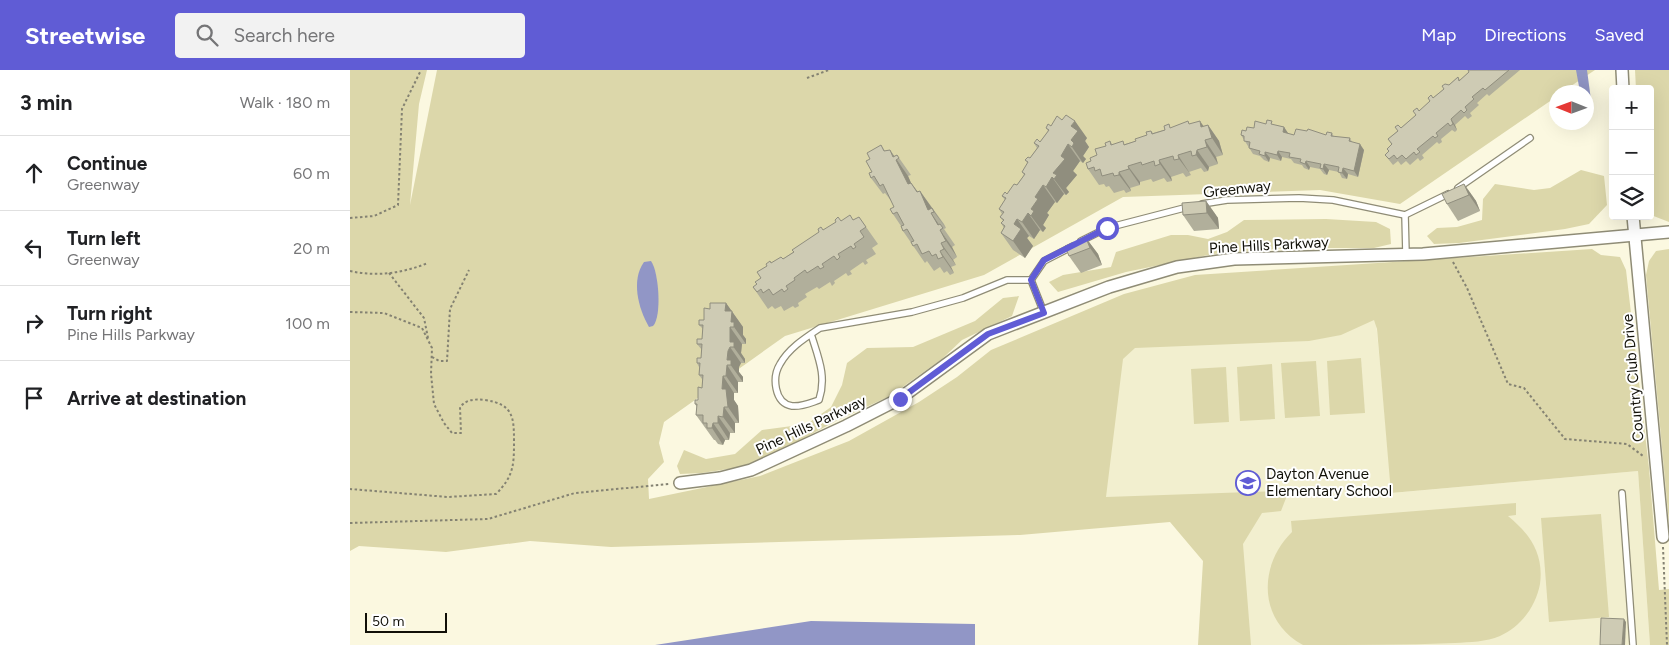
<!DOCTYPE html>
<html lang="en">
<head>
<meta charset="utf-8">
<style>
  body { margin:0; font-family:Figtree,sans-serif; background:#f2f2f2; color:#202124 }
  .controls { position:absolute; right:15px; top:15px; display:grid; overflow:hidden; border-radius:5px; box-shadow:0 5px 20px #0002 }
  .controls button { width:45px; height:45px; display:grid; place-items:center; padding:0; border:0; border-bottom:1px solid #e0e0e0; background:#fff; color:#202124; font:25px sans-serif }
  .compass { position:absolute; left:1199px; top:15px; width:45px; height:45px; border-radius:50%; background:#fff; box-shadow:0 5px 20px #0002; rotate:271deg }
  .scale { position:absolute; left:15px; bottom:12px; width:82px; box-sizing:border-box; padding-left:5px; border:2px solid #111008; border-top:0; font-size:14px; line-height:18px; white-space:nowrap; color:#111008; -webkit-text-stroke:4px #fff; paint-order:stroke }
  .stop { position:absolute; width:15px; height:15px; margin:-11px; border:4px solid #605cd5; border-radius:50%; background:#fff }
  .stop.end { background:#605cd5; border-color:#fff; box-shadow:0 1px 5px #0008 }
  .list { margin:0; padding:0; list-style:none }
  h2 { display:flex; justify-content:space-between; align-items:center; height:65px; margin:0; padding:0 20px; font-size:21px }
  h2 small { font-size:16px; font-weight:400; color:#757577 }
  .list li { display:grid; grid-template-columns:32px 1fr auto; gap:15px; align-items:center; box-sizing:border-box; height:75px; padding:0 20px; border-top:1px solid #e0e0e0 }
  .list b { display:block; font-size:19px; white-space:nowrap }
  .list p { margin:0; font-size:16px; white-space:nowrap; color:#757577 }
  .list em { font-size:16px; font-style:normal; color:#757577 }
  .icon { flex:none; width:28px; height:28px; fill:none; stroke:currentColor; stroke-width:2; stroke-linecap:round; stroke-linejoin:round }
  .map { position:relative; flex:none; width:1319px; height:575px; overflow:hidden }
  header { display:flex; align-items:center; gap:30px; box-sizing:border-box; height:70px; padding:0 25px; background:#605cd5; color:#fff }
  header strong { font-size:24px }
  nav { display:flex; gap:28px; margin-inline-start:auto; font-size:18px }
  .search { width:350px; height:45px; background:#f2f2f2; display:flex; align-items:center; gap:12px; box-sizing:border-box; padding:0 18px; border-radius:5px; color:#757577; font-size:19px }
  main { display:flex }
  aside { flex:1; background:#fff }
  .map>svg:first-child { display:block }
  .built { fill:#f2efcf }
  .green { fill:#dcd7aa }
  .water { fill:#9196c6 }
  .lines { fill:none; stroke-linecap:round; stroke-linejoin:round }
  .lane-casing { stroke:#8f8c76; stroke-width:8 }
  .street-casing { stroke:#8f8c76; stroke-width:14 }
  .path { stroke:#848272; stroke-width:2; stroke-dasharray:2.5 2.5; stroke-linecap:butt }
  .lane { stroke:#fff; stroke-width:5.5 }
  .street { stroke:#fff; stroke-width:11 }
  .wall { fill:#b1af9b }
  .shaded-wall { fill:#908e7e }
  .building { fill:#cecbb4; stroke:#908e7e }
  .route { stroke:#605cd5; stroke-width:6 }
  .labels { text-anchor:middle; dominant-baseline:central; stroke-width:4; stroke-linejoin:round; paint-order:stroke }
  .street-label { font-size:15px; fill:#111008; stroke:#fff }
  .poi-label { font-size:15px; fill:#111008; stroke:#fff; text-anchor:start }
</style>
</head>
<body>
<header>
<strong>Streetwise</strong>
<div class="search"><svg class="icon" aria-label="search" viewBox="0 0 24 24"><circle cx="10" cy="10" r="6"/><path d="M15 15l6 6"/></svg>Search here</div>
<nav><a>Map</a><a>Directions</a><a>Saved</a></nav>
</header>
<main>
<aside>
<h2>3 min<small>Walk · 180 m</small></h2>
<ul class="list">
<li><svg class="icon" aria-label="ahead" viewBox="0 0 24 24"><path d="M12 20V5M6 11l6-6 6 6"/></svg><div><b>Continue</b><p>Greenway</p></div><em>60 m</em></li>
<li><svg class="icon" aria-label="left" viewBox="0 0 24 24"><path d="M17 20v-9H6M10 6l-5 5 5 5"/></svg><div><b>Turn left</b><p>Greenway</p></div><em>20 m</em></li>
<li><svg class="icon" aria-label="right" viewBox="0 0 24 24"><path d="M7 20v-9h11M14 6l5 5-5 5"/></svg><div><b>Turn right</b><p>Pine Hills Parkway</p></div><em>100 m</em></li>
<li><svg class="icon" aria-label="arrive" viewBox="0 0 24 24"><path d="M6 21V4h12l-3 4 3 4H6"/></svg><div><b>Arrive at destination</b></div></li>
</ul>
</aside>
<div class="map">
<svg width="1319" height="575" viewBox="0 0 1319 575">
  <rect width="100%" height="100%" fill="#fbf8e0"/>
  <path class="built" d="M1025,241L1042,423L1288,401L1300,575H900L889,434L752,437L773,263Z"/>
  <g class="green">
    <path d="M0,0H77L69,34L60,135L87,0H1245L1212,22H1206V27L1050,134L970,120L773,127L634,205L435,266L314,352L309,373L314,392L298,409L299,429L410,406L499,371L569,332L607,307L641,280L774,224L845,205L1242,179L1251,185L1270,187L1276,200L1299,398L1309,520L1319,519V575H1300L1288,401L1041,423L1027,259L1024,250L991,265L959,271L785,278L773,289L756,427L930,421L938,423L931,441L912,443L893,474L901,575H848L853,491L820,452L670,465L261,477L180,471L96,482L9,476L0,481Z"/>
    <path d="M1285,0H1319V152L1301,145L1300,142V19H1286Z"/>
    <path d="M1231,100L1254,106L1257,135L1239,154L1215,159L1109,173L1084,174L1077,166L1087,158L1107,157L1132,150L1133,129L1145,114L1184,120L1200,118Z"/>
    <path d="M976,149L1026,152L1040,159L1041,174L1024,178H939L863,184L776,202L708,222L699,212L713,205L761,197L766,182L821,165H838L858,169L877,162L894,150Z"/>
    <path d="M1319,179V453L1296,205L1299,191L1306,181Z"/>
    <path d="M669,226L662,246L612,270L592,289L540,326L486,351L404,395L352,403L330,404L327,396L334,380L356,389L385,384L412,360L457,354L481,337L492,315L497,293L517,278L563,277L625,251L653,228Z"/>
    <path d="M1011,288L1015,343L980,345L977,291Z"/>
    <path d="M966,291L970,346L935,348L931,293Z"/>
    <path d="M922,294L925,349L890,351L887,297Z"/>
    <path d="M876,297L879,352L844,354L841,299Z"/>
    <path d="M1166,433V445L1158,446C1180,464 1194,484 1190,514C1186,536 1171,557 1150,566C1136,572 1120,572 1105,573C1055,575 1004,575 953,575C908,551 908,495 942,462L941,451Z"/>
    <path d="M1251,444L1259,547L1199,552L1191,448Z"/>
  </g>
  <g class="water">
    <path d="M1226,0H1237L1241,30L1237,31L1236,22H1230Z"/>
    <path d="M301,191C309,202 312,247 303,256L299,257C288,238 281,210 294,192Z"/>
    <path d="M461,551L625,554V575H305Z"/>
  </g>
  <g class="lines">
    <defs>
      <g id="lane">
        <path d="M1108,118L1180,68"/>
        <path d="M852,134L877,130L949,128L983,130L1055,145L1098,124"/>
        <path d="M1055,145L1056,184"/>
        <path d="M731,171L757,158L838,137"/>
        <path d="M681,210L694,191L723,176"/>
        <path d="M461,264C468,287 477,306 469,330C460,333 452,337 442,336C424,333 422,307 430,294C439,278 455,268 470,258L562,242L613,228L657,210H681L694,243"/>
        <path d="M1272,423L1283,575"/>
      </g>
      <g id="street">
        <path d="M1272,0L1273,19"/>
        <path d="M1283,146L1313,467"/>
        <path d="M330,413L370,408L401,400L496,356L549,329L638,264L759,217L827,197L884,189L1073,184L1319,162"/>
      </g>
    </defs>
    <use href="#lane" class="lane-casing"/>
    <use href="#street" class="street-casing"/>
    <g class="path">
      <path d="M457,8L479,0"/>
      <path d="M0,148L24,146L48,135L52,39L71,0"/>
      <path d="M1103,192L1117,218L1158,314L1174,318L1215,369L1277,374L1293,386"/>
      <path d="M0,201C27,207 53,203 78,193"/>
      <path d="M39,203L74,248L78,268"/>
      <path d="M0,242L34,243L72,258L82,278L81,304L84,334L94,353L102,363H111L110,337C117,329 125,329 135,330C163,334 164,347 164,371C164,394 164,406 146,424L98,427L0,419"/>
      <path d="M82,287L89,291H97L100,239L119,200"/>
      <path d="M0,453L138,449L225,423L319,414"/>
      <path d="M1313,477L1317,575"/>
    </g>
    <use href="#lane" class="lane"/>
    <use href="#street" class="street"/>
  </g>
  <g class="wall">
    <path d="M1118,0H1170L1139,26L1137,24L1127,33L1129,35L1120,43L1122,46L1118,49L1115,46L1105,55L1107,60L1105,62L1102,60L1091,69L1092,72L1089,74L1087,72L1072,85L1074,88L1070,91L1068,88L1060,95L1056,91L1051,95L1048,91L1043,95L1035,85L1039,82L1042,75L1038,69L1066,45L1083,28L1108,7L1110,10L1119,2Z"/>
    <path d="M840,54L854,56L858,55L869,71L873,85L866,87L868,94L859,97L858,101L854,102L851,98L839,102L841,105L836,107L833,103L821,107L822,111L817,112L814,108L803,112L801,109L790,112V115L780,118L781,121L776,123L774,120L764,123L759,116L756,117L754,114L749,115L738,99L741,91L760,71L762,74H775L786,71L797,65L801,61L803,63L821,58Z"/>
    <path d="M924,55L934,57L938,64L944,65H976L982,63L984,67L1000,68L1002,72L1014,80L1008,107L998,104L997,109L992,108L989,102L979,100L977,105L974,104L970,99L960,97L959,100L954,98L952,95L944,93L941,89L932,87L931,91L920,88L919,92L914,90L910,86L903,84L891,65L896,61L904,58Z"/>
    <path d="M701,56L737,68L735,71L739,77L733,86L736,89L733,93L730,91L723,101L727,105L716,118L719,122L716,125L714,124L707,133L705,132L697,143L699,145L693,155L696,158L693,162L690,160L684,169L679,166L677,168L683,176L675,188L663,180L651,163L654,158L651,153L653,151L650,147L652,144L649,139L655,130L652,126L657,124L667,115L674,105L672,102L678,94L675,90L680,88L687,78L684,73L690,72L698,61L696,58Z"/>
    <path d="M531,75L535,81L540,80L544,86L547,85L561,105L558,106L561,113L568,122L570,121L594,154L596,158L594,159L605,175L602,177L607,187L603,190L606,195L601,197L604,203L600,205L597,201L594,203L590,197L584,201L577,191L575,193L553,161L551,156L543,144L544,137L542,132L535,123L533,124L521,108L522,102L520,89Z"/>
    <path d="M1114,114L1126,131L1130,141L1108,151L1097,134Z"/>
    <path d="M856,131L868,148L869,159L844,161L833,145Z"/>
    <path d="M509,147L528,174L522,178L526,184L516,190L518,193L515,195L513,192L500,201L502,204L498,206L496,203L484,211L485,213L482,216L480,212L469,219L467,217L455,224L457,227L448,233L449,236L445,238L443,236L434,241L431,236L425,239L422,236L418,239L403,217L407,214L421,193L433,189L486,152L491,151L503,150Z"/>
    <path d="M736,168L748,184L752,195L731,203L719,186Z"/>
    <path d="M376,233L393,257V265L396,269V274H392L391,283L395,289V293H391L389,297V302L393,307V312H388V323H384V330L388,336L389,353H385V363H380L379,370H375L373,375L368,374L365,370H364L346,345L347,337L345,334L348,330L352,318V309L349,305V297L347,293L351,288L352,280L347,274L352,269L353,259L349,255L354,250L360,239Z"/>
  </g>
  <g class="shaded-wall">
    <path d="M1101,49L1105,55L1107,60L1103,54Z"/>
    <path d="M725,51L737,68L735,71L739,77L733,86L736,89L733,93L722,77L721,70V56Z"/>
    <path d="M850,51L861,67L858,55L869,71L873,85L862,68L851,57Z"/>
    <path d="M934,57L938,63L937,68L933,62Z"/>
    <path d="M855,70L866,87L868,94L857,77Z"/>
    <path d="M718,74L730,91L723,101L727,105L716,118L719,122L716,125L704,109L703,103L711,86Z"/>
    <path d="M1010,74L1014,80L1008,107L1004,101Z"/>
    <path d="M540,80L558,106L569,131L558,114Z"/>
    <path d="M847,80L859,97L858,101L846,85Z"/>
    <path d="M928,81L932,87L931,91L927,85Z"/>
    <path d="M915,82L920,88L919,92L915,86Z"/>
    <path d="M828,85L839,102L841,105L829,89Z"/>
    <path d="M809,90L821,107L822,111L810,94Z"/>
    <path d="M956,91L960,97L959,100L955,94Z"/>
    <path d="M974,94L979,100L977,105L973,99Z"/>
    <path d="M778,96L790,112V115L779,99Z"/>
    <path d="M993,98L998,104L997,109L992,103Z"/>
    <path d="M769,102L780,118L781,121L769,105Z"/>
    <path d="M702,107L714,124L707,133L696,117Z"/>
    <path d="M561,113L573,129L570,121L596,158L584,142L581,143L592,159L591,160L567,122Z"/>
    <path d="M1114,114L1126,131L1130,141L1119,125Z"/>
    <path d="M693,115L705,132L697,143L699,145L693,155L696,158L693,162L681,146V139L685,127Z"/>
    <path d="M856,131L868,148L869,159L857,143Z"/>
    <path d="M678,143L690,160L684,169L672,152Z"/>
    <path d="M667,149L679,166L677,168L683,176L675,188L663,171L664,154Z"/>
    <path d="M590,160L602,177L607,187L596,171Z"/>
    <path d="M736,168L748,184L752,195L740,178Z"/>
    <path d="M591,173L603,190L606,195L594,179Z"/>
    <path d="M590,181L601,197L604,203L593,187Z"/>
    <path d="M376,233L393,257V265L396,269V274L384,257L375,241Z"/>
    <path d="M380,257L392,274L391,283L395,289V293L380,272Z"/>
    <path d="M380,277L391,293L389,297V302L393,307V312L377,290L378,281Z"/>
    <path d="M377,295L388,312V323L376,306Z"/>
    <path d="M373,306L384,323V330L388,336L389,353L378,337L372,319Z"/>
    <path d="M374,337L385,353V363L373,347Z"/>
    <path d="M368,346L380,363L379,370L368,353Z"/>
    <path d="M363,353L375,370L373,375L362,358Z"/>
    <path d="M1274,549L1276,552L1275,575H1272Z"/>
  </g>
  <g class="building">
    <path d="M1118,0H1159L1135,20L1133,18L1122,27L1124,29L1115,37L1117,40L1114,43L1111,40L1101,49L1103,54L1100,56L1098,53L1086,63L1088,66L1085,68L1083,66L1067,79L1070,82L1066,85L1064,82L1056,89L1052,85L1047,89L1044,85L1039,89L1035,85L1039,81L1037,79L1042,74L1038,69L1048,61L1045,57L1048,55L1051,58L1066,45L1063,41L1067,38L1069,41L1080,31L1078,28L1081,25L1083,28L1094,19L1092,16L1095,14L1099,15L1108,7L1109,11L1119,2Z"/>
    <path d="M716,45L725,51L721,56L728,61L721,70L724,73L722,77L718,74L711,86L715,89L703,103L707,105L704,109L702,107L696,117L693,115L685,127L688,129L681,139L684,141L681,146L678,143L672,152L667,149L664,154L671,159L663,171L651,163L655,156L651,153L654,150L650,147L654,142L649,139L656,128L652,126L655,122L657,124L664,114L667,115L675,104L672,102L678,92L675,90L678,87L680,88L689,76L684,73L687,69L690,72L699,60L696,58L698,54L701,56L707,46L712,50Z"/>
    <path d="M917,50L922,51L921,54L934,57L933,62L944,65L946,59L957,61L958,59L976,65L977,62L982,63L981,66L1000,68L999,71L1010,74L1004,101L993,98L992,103L988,102L989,97L974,94L973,99L970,98L971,94L956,91L955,94L950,92L951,89L939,87L940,83L928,81L927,85L915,82V86L909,84L910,81L899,78L900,72L894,71V66L891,65L892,60L896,61L897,57L904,58L905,51L916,54Z"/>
    <path d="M838,51L839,54L850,51L851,57L858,55L862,68L855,70L857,77L847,80L846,85L842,86L841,81L828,85L829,89L824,90L823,86L809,90L810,94L805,96L804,91L792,95L791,92L778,96L779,99L769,102V105L764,106L763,103L752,106L750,99L745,101L744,97L738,99L736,93L741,91L740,88L747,85L745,79L756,76L755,73L760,71L761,75L773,71L774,75L786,71L785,69L797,65L796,62L801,61L802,64L815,60L814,56L819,54L820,58Z"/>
    <path d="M531,75L534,81L540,80L543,87L547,85L549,88L546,90L558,114L561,113L567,122L570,121L578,140L582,138L584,142L581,143L588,155L590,154L593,158L590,160L596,171L591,173L594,179L590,181L593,187L588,189L586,184L582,186L579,181L572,184L567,174L563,176L561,172L564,171L557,159L553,161L551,156L554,155L547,142L543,144L540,139L544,137L533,114L530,116L524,106L521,108L519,103L522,102L516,91L520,89L517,83Z"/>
    <path d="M1114,114L1119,125L1097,134L1092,124Z"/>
    <path d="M856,131L857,143L833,145L832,133Z"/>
    <path d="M500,145L503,150L509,147L516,157L510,161L514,167L504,174L506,177L503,179L501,176L488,184L490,187L487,190L484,186L472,194L474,197L470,199L468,196L457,203L455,200L444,208L445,210L436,216L438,219L434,222L432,219L423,225L419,219L413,223L411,219L407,222L403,217L407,214L405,212L411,208L407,202L417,196L416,194L420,191L421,193L431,187L433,189L444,182L442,180L469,162L468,159L471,157L473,160L486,152L485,150L488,147L491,151Z"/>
    <path d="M736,168L740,178L719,186L715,176Z"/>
    <path d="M360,233H376L375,241H382L381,252H384V257H380V272H384V277H380L378,281L377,290H381V295H377L376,306H373L372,319H376L378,337H374L373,347L368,346V353H363L362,358H357V353H353V345H346L347,334H345V330H348V317L352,318L353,305H349L350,293H347V288H351L352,274H347V269H352L353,255H349V250H354V238L360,239Z"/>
    <path d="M1251,548L1274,549L1272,575H1250Z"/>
  </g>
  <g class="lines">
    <path class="route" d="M550,329L638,264L694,243L681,210L694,190L757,158"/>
  </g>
  <defs>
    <symbol id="school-ring" viewBox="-11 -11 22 22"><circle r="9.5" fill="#fff" stroke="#605cd5" stroke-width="1.5"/><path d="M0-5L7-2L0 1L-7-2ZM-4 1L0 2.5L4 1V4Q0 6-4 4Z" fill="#605cd5"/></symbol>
  </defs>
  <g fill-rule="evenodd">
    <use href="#school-ring" x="884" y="399" width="28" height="28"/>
  </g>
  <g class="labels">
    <g class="street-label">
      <text transform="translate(887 119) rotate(-6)">Greenway</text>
      <text transform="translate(919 175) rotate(-3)">Pine Hills Parkway</text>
      <text transform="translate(1283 308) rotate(-95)">Country Club Drive</text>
      <text transform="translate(461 355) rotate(-25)">Pine Hills Parkway</text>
    </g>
    <g class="poi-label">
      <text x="916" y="404">Dayton Avenue<tspan x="916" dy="17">Elementary School</tspan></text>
    </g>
  </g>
</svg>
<div class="controls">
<button>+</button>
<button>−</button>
<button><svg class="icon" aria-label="layers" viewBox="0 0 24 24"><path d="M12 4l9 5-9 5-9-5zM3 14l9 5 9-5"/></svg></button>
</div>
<svg class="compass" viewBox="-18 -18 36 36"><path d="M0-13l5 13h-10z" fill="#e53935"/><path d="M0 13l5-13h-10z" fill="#757577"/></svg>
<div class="scale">50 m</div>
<div class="stop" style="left:757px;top:158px"></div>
<div class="stop end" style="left:550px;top:329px"></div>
</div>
</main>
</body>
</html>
